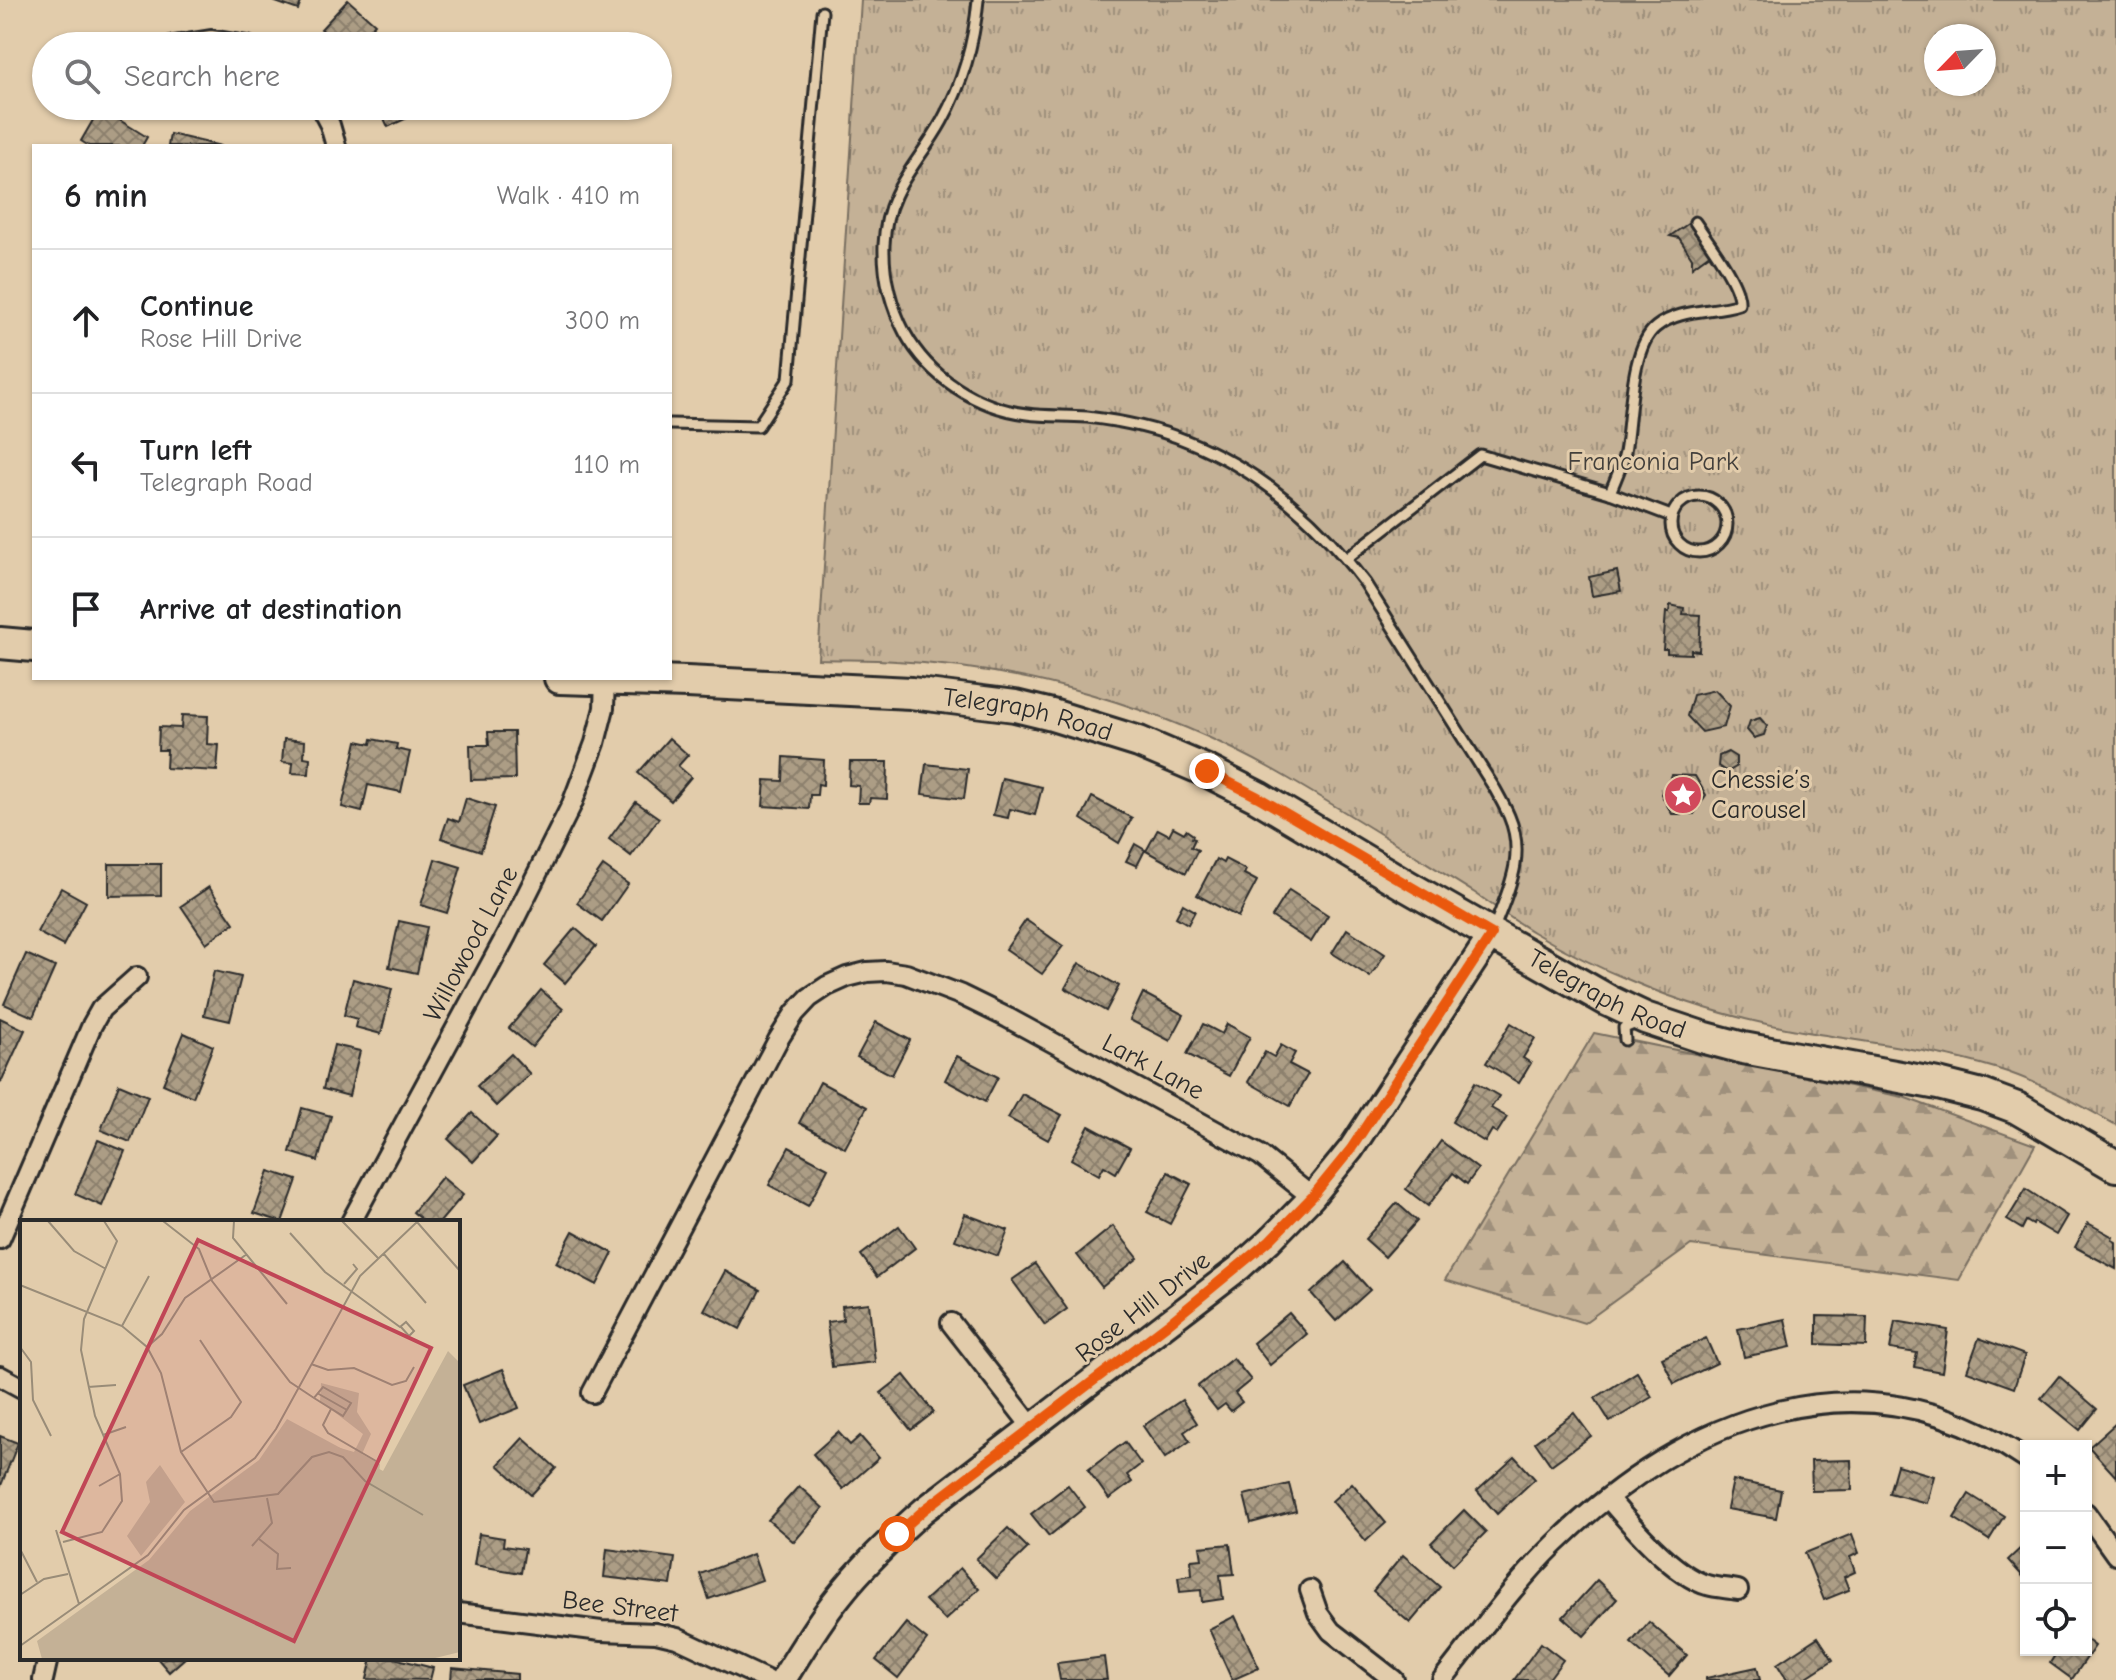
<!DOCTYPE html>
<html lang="en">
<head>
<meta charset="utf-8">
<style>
  body { margin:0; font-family:"Comic Neue",sans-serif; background:#f6f6f6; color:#202124 }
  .controls { position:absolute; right:24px; bottom:24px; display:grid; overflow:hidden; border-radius:0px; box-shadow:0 2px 6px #0004 }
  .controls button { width:72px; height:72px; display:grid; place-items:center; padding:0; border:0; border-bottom:2px solid #e0e0e0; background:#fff; color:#202124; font:40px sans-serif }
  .compass { position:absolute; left:1924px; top:24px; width:72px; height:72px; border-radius:50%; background:#fff; box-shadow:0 2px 6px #0004; rotate:245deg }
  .stop { position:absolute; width:24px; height:24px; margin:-18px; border:6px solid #ea580c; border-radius:50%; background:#fff }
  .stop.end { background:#ea580c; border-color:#fff; box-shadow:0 2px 8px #0008 }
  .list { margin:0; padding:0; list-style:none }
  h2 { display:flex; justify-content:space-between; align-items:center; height:104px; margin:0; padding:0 32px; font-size:34px }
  h2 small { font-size:26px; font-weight:400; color:#757577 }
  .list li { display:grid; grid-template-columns:52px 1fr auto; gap:24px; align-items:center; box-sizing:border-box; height:144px; padding:0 32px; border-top:2px solid #e0e0e0 }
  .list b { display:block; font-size:30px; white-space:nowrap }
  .list p { margin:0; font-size:26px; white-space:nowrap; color:#757577 }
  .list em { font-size:26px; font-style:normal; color:#757577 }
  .icon { flex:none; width:44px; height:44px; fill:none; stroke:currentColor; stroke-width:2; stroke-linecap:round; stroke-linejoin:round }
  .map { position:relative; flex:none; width:2116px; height:1680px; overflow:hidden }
  .search { position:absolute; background:#fff; box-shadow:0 2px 6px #0004; left:32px; top:32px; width:640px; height:88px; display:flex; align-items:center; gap:20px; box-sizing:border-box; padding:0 28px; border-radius:44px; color:#757577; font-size:30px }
  .panel { position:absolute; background:#fff; box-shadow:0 2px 6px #0004; left:32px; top:144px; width:640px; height:536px; border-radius:0px }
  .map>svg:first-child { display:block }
  .forest { fill:url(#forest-firs); stroke:#786e60; stroke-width:2 }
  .park { fill:url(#park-tufts); stroke:#786e60; stroke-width:2; fill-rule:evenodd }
  .building { fill:url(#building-cross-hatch); stroke:#2b2b2b; stroke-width:2 }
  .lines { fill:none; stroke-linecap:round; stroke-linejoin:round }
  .service-casing { stroke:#2b2b2b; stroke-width:15 }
  .minor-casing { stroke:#2b2b2b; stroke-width:24 }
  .tertiary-casing { stroke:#2b2b2b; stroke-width:30 }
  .primary-casing { stroke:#2b2b2b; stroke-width:36 }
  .service { stroke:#e2ccab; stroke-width:9 }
  .minor { stroke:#e2ccab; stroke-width:18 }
  .tertiary { stroke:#e2ccab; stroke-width:24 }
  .primary { stroke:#e2ccab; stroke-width:30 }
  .route { stroke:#ea580c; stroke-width:10 }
  .labels { text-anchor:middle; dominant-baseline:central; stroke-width:6; stroke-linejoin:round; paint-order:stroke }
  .park-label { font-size:26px; fill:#423f3b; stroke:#e2ccab }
  .street-label { font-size:26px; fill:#2b2b2b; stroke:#e2ccab }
  .poi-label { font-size:26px; fill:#2b2b2b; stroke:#e2ccab; text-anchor:start }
  .inset-road { fill:none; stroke:#998c78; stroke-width:2 }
  .view { fill:#c04656; fill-opacity:0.15; stroke:#c04656; stroke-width:4 }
  .inset-edge { fill:none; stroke:#2b2b2b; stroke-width:4 }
</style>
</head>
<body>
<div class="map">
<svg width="2116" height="1680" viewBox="0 0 2116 1680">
  <defs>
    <pattern id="forest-firs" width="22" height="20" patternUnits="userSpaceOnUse" patternTransform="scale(2)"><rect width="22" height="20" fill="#c4b196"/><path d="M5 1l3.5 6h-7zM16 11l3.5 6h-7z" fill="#9f907b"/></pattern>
    <pattern id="park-tufts" width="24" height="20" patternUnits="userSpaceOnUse" patternTransform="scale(2)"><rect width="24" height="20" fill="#c4b196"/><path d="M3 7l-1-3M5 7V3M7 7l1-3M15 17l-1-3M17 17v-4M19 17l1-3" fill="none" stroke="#9f907b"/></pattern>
    <pattern id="building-cross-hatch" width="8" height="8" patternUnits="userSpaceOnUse" patternTransform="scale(2)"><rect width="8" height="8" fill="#ac9d85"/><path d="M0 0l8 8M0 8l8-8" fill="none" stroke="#8c806d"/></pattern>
  </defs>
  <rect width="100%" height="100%" fill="#e2ccab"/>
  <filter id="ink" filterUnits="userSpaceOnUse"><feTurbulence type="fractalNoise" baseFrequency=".0125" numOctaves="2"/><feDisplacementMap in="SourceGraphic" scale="16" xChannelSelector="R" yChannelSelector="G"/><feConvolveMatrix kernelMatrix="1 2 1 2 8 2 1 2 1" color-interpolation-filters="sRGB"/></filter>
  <g filter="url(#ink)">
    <path class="forest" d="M1594,1033L1903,1097L2035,1145L1959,1280L1691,1245L1584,1323L1445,1280Z"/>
    <path class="park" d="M861,0H2116V1125C2077,1103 2038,1081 1995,1068C1932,1049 1867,1043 1802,1031C1745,1021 1688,1005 1634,982C1599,968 1565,951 1533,932C1513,920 1494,906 1475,893C1409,852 1344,810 1277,772C1162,707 1027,668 896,661C870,659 844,660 818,659ZM1936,36H1984V84H1936Z"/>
    <g class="building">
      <path d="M270,0H302L298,10Z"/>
      <path d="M348,0L375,24L370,29L387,44L385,46H340L321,29Z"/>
      <path d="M60,34L94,37L93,46H60Z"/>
      <path d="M378,106H418L420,112L388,127Z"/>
      <path d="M100,108L147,137L142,146H89L81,141Z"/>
      <path d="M170,134L221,146H168Z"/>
      <path d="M1689,223L1711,253L1692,267V258L1679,238L1670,236Z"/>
      <path d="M1617,571L1621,591L1592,596L1589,577Z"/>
      <path d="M1670,605L1684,608L1683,614L1701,615L1699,651L1691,650V654L1667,653V649H1663L1666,612H1669Z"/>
      <path d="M1715,690L1730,706L1724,727L1702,732L1687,716L1693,695Z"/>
      <path d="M182,715L208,716L207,744L219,745L217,771L166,768L167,750H158L159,727L181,728Z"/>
      <path d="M1760,718L1767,726L1764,735L1754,738L1747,730L1750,721Z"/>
      <path d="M488,732H514L515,779L471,780L470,745H489Z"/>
      <path d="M669,738L688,755L678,766L691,777L671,801L638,773Z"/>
      <path d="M284,739L305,741L304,757L310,758L309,774L292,773L293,763L282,762Z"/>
      <path d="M372,739L397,744L396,749L410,752L401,792L368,785L362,812L342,807L357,741L371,744Z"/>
      <path d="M1728,752L1736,757V767L1727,772L1718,766L1719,756Z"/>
      <path d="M784,757L824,760L823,785L818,784L817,795H810L809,809L763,806L765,780L783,781Z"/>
      <path d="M850,762H888L887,799L870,798L869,803H858L859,786L849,785Z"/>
      <path d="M926,764L968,769L964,799L922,794Z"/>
      <path d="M1672,775L1695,776L1706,795L1694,814H1672L1661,794Z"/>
      <path d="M1002,778L1042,787L1035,815L1010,809L1008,818L993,815Z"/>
      <path d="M1092,797L1132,818L1119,843L1081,819Z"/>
      <path d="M466,798L495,807L481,851L441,838L448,818L459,822Z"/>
      <path d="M636,802L659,818L631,856L609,839Z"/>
      <path d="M1173,827L1184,833L1186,830L1193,835L1192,838L1195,839L1191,847L1198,850L1186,873L1146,851L1158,829L1169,835Z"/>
      <path d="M1135,844L1145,850L1137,866L1126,861Z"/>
      <path d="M435,859L461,867L447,913L421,905Z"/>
      <path d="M1216,859L1223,863L1225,859L1246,870L1244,874L1257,881L1238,917L1197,895Z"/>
      <path d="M109,864H161V895L109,896Z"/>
      <path d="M603,866L628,884L602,921L577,903Z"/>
      <path d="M209,887L234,923L206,943L181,906Z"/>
      <path d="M61,888L86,902L63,946L37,932Z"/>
      <path d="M1289,890L1328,915L1311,942L1272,917Z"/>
      <path d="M1183,904L1195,911L1188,924L1176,917Z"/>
      <path d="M1026,920L1063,946L1042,974L1006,949Z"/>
      <path d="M399,921L427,927L417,973L389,967Z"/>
      <path d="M575,928L596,946L565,983L544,965Z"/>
      <path d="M1347,929L1385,954L1370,977L1332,953Z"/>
      <path d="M26,954L55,967L33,1017L4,1004Z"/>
      <path d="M1079,963L1119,986L1106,1011L1065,988Z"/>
      <path d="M214,971L241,977L230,1021L204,1015Z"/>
      <path d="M353,979L392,989L381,1034L355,1027L357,1019L344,1015Z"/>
      <path d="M541,990L563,1009L532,1047L509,1028Z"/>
      <path d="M1143,993L1184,1015L1170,1041L1130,1020Z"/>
      <path d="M0,1018L25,1030L1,1082L0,1081Z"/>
      <path d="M876,1022L910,1040L892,1075L857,1057Z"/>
      <path d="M1511,1023L1535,1038L1523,1058L1531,1063L1519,1083L1486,1063Z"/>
      <path d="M1203,1024L1222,1034L1227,1024L1250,1037L1229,1076L1187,1054Z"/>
      <path d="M184,1033L213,1046L193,1097L163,1084Z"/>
      <path d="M334,1045L360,1051L349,1096L323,1089Z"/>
      <path d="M1281,1045L1295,1053L1289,1064L1308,1074L1290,1106L1248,1082L1265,1052L1274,1057Z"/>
      <path d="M511,1054L530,1074L496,1106L477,1086Z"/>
      <path d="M957,1056L998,1077L985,1102L945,1080Z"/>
      <path d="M820,1082L867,1107L845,1148L799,1123Z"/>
      <path d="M1475,1082L1499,1096L1491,1108L1507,1117L1497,1133L1492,1130L1485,1142L1452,1122Z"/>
      <path d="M119,1084L148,1096L130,1142L101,1130Z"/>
      <path d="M1022,1094L1062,1115L1048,1140L1008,1118Z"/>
      <path d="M302,1108L331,1116L318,1161L290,1152Z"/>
      <path d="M472,1113L497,1136L473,1162L448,1139Z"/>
      <path d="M1089,1126L1130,1148L1116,1173L1104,1166L1099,1175L1071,1159Z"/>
      <path d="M98,1140L125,1151L102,1206L75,1194Z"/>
      <path d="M1441,1141L1478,1169L1467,1184L1453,1173L1428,1206L1406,1189Z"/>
      <path d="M789,1147L828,1168L808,1206L769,1185Z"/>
      <path d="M269,1171L297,1180L282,1222L254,1213Z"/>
      <path d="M1168,1172L1191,1184L1170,1224L1147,1212Z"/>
      <path d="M442,1177L463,1195L440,1222H425L413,1212Z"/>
      <path d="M2026,1189L2067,1216L2056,1235L2034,1222L2033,1225L2026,1221L2022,1229L2007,1220Z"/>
      <path d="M1397,1203L1417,1221L1385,1257L1365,1239Z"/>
      <path d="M965,1214L1008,1230L998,1256L955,1240Z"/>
      <path d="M2088,1223L2113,1237L2112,1240L2116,1242V1269L2075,1247Z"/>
      <path d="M899,1226L915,1248L877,1277L861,1255Z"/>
      <path d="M1113,1226L1138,1258L1102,1287L1077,1255Z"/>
      <path d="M573,1231L613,1253L597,1285L556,1263Z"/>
      <path d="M1345,1262L1370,1290L1336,1321L1311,1293Z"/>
      <path d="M1035,1264L1067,1309L1045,1325L1012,1280Z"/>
      <path d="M725,1271L760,1290L740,1329L704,1310Z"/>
      <path d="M869,1303L875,1362L832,1367L827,1322L843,1320L842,1306Z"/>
      <path d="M1289,1313L1307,1334L1270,1365L1253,1343Z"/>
      <path d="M1817,1316L1867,1317L1866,1346L1817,1344Z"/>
      <path d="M1785,1319L1791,1347L1744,1357L1738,1329Z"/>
      <path d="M1895,1321L1948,1330L1942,1372L1914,1367L1917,1353L1890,1349Z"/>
      <path d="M1706,1338L1717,1363L1674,1384L1662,1358Z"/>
      <path d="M1979,1338L2025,1355L2014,1388L1967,1371Z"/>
      <path d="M1233,1358L1251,1380L1235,1393L1242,1402L1231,1411L1225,1404L1217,1410L1198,1386Z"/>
      <path d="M503,1369L519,1408L479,1424L463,1385Z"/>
      <path d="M1637,1372L1652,1397L1610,1422L1595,1398Z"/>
      <path d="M904,1375L934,1412L911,1430L881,1393Z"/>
      <path d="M2059,1376L2097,1409L2080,1430L2041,1398Z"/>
      <path d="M1182,1400L1197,1423L1184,1432L1190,1441L1165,1458L1143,1426Z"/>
      <path d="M1574,1413L1591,1436L1551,1465L1535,1442Z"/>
      <path d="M2116,1423V1477L2089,1447Z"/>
      <path d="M838,1432L850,1445L860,1436L879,1458L843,1489L813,1454Z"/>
      <path d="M0,1436L18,1443L0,1488Z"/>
      <path d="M523,1438L556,1468L531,1495L498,1465Z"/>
      <path d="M1125,1442L1141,1464L1127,1475L1132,1482L1109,1499L1088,1470Z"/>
      <path d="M1515,1457L1535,1479L1497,1514L1477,1491Z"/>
      <path d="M1851,1460L1852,1490L1812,1491L1811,1461Z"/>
      <path d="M1897,1465L1934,1476L1927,1503L1889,1493Z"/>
      <path d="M1733,1480L1781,1490L1776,1518L1727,1509Z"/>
      <path d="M1352,1483L1386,1523L1366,1541L1332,1501Z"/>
      <path d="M1289,1484L1296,1511L1251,1523L1244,1495Z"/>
      <path d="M1068,1485L1085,1507L1049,1536L1031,1514Z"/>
      <path d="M799,1486L823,1508L794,1542L768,1520Z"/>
      <path d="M1969,1494L2004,1516L1989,1540L1954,1518Z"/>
      <path d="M1464,1510L1486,1532L1453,1565L1431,1543Z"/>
      <path d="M1008,1528L1028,1548L996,1579L976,1559Z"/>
      <path d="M479,1534L504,1538L503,1546L525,1549L521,1573L474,1565Z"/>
      <path d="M1852,1534L1859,1553L1850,1557L1855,1572L1844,1577L1849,1590L1824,1600L1805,1553Z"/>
      <path d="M2026,1543V1580L2008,1560Z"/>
      <path d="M1230,1544L1234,1574L1220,1575L1223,1599L1202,1602L1201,1590L1180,1592L1178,1577L1192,1575L1191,1560L1202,1559L1200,1547Z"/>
      <path d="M607,1549L675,1558L671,1585L604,1577Z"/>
      <path d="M753,1554L762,1580L709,1599L700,1574Z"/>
      <path d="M1403,1555L1440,1587L1410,1623L1373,1591Z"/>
      <path d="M960,1568L979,1589L945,1620L925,1600Z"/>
      <path d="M1597,1580L1617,1599L1584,1636L1563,1617Z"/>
      <path d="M1235,1616L1259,1668L1232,1680L1209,1629Z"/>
      <path d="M1649,1622L1687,1655L1669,1676L1631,1643Z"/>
      <path d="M906,1623L927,1640L898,1678L876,1660Z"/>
      <path d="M1818,1637L1833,1660L1802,1680H1787L1777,1664Z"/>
      <path d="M2086,1639L2095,1646L2072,1679L2050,1663L2058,1650H2086Z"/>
      <path d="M1541,1643L1563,1660L1548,1680H1514Z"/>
      <path d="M1104,1657L1107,1680H1060L1057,1663Z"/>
      <path d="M157,1658H185L169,1672Z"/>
      <path d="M372,1658H394L433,1668L430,1680L367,1679Z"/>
      <path d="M1757,1667L1760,1680H1706V1678Z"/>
      <path d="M452,1668L517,1674V1680H451Z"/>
    </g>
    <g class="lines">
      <defs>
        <g id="service">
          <path d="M978,0C974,43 963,83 942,121C917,166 886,189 884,245C883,276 891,306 905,333C929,377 977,408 1027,414C1047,417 1067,415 1087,417C1121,421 1156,428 1187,441C1260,470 1318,521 1365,583L1495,789C1500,798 1505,807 1509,816C1527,858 1507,892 1493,931"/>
          <path d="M670,424L758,426L789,379L822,12"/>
          <path d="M1610,493C1615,480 1622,466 1625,452C1631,421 1630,347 1656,327C1680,308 1712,313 1739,304C1741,284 1707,240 1695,222"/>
          <circle cx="1699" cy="524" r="28"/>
          <path d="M1347,558L1480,455L1610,493L1671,516"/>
          <path d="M1625,1040L1624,1028L1636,1023"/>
        </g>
        <g id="minor">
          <path d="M174,46L211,40L247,46"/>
          <path d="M320,106L330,125L336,146"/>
          <path d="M351,1222L506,936L572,804L595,743L604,708L605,679"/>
          <path d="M0,1239L92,1025L101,1009L137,977"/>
          <path d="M951,1323L1032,1427"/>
          <path d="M0,1376L22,1388"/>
          <path d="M592,1393L778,1040L795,1013L809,998L827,986L847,977L867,972L886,971L906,974L961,995L1008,1018L1260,1155L1312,1197"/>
          <path d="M1608,1498C1630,1524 1674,1576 1707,1585C1717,1588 1728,1588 1738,1590"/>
          <path d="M2086,1513L2116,1555"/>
          <path d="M1310,1590L1318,1613L1331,1631L1394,1680"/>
          <path d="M458,1613L601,1631L656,1633L677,1638L767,1680"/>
          <path d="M43,1680L48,1658"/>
          <path d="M1442,1680C1479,1634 1513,1585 1555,1544C1686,1416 1861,1346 2026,1459"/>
        </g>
        <path id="tertiary" d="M783,1680C801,1651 818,1622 839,1596C864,1564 893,1537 924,1510L1239,1268L1270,1240L1312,1197L1351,1149L1492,934"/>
        <g id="primary">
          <path d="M0,643L34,646"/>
          <path id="s1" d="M560,678L687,682L911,693L1015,706L1052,715L1139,742L1207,771L1258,797L1407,886L1609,1001L1645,1018L1702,1037L1743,1048L1938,1084L1982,1095L2017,1108L2116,1166"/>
        </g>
      </defs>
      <use href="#service" class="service-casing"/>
      <use href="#minor" class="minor-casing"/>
      <use href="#tertiary" class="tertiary-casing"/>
      <use href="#primary" class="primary-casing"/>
      <use href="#service" class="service"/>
      <use href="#minor" class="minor"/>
      <use href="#tertiary" class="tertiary"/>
      <use href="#primary" class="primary"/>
    </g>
  </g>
  <g class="lines" filter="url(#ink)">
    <path class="route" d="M897,1534L924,1510L1168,1324L1270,1240L1312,1197L1351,1149L1492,934L1258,797L1207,771"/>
  </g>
  <defs>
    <symbol id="sight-disc" viewBox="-11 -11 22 22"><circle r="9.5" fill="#d1495b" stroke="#e2ccab"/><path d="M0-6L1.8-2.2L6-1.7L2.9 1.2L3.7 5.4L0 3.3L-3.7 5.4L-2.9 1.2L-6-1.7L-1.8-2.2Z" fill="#fff"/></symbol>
  </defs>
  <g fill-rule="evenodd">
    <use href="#sight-disc" x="1661" y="773" width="44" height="44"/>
  </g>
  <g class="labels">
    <g class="park-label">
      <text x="1653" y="462">Franconia Park</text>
    </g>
    <g class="street-label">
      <text stroke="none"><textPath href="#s1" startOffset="470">Telegraph Road</textPath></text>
      <text transform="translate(471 944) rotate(-62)">Willowood Lane</text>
      <text stroke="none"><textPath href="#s1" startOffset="1118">Telegraph Road</textPath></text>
      <text transform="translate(1153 1067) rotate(28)">Lark Lane</text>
      <text transform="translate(1143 1307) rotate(-38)">Rose Hill Drive</text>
      <text transform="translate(620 1607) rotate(7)">Bee Street</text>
    </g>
    <g class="poi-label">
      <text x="1711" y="780">Chessie’s<tspan x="1711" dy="30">Carousel</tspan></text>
    </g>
  </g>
  <g transform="translate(20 1220)">
    <rect width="440" height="440" fill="#e2ccab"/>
    <path d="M301,163L339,173L337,192L351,214L342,234L360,244L359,253L317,227L334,232L343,214L300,181ZM140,245L165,282L121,336L107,316L130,282L126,262Z" fill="#c4b196"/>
    <path d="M428,131L440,143V432L411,439H22L17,421L129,340L170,291L239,240L267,199L363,251Z" fill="#c4b196"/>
    <path class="inset-road" d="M28,1L54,31L86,49M143,1L179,29L192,61L270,162L294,178L303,167L331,183L323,196L294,178M214,1L213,18L267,84M322,1L358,38M397,2L440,51M270,13L305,52L380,107L386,102L394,111L389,116L381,107M363,33L406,83M324,64L337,49L333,44M0,65L102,106L127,127L141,153L161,232L194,282L258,274L292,237L309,232L323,237L345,261L403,295M102,106L129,56M0,127L11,142L13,180L31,216M127,127L142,114L165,78L227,34M291,144L308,150L334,148L372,165L386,161L394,147M68,167L96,165M297,173L327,190M311,189L303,205L308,213L356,241M83,215L106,207M161,232L211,197L221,182L180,120M79,266L100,254M36,310L59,384M239,319L258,334L257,349L271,348M43,322L82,312L102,281L100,254L75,196L61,130L64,99L97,21L84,1M232,326L252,303L247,278M0,329L17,362M0,375L24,359L48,354M0,426L128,335L164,290L235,238L256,209L340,56L398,1"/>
    <path class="view" d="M178,20L411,128L274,421L42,312Z"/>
    <rect width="440" height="440" class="inset-edge"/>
  </g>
</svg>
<div class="controls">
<button>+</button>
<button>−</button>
<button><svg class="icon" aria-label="locate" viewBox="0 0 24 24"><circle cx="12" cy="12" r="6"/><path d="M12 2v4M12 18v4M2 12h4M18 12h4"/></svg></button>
</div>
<svg class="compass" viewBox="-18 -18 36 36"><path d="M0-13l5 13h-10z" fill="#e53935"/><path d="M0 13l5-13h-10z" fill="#757577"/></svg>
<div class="stop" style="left:897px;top:1534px"></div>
<div class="stop end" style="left:1207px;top:771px"></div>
<div class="search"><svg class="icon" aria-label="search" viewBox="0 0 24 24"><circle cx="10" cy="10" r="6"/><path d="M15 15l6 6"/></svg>Search here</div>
<section class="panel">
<h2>6 min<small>Walk · 410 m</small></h2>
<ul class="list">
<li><svg class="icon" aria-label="ahead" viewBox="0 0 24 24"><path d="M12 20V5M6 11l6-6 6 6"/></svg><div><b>Continue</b><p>Rose Hill Drive</p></div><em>300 m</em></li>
<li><svg class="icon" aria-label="left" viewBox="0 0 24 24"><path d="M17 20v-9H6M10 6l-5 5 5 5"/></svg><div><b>Turn left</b><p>Telegraph Road</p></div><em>110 m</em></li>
<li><svg class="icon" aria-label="arrive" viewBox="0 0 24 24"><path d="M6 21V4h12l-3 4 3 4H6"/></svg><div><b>Arrive at destination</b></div></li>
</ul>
</section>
</div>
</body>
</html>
